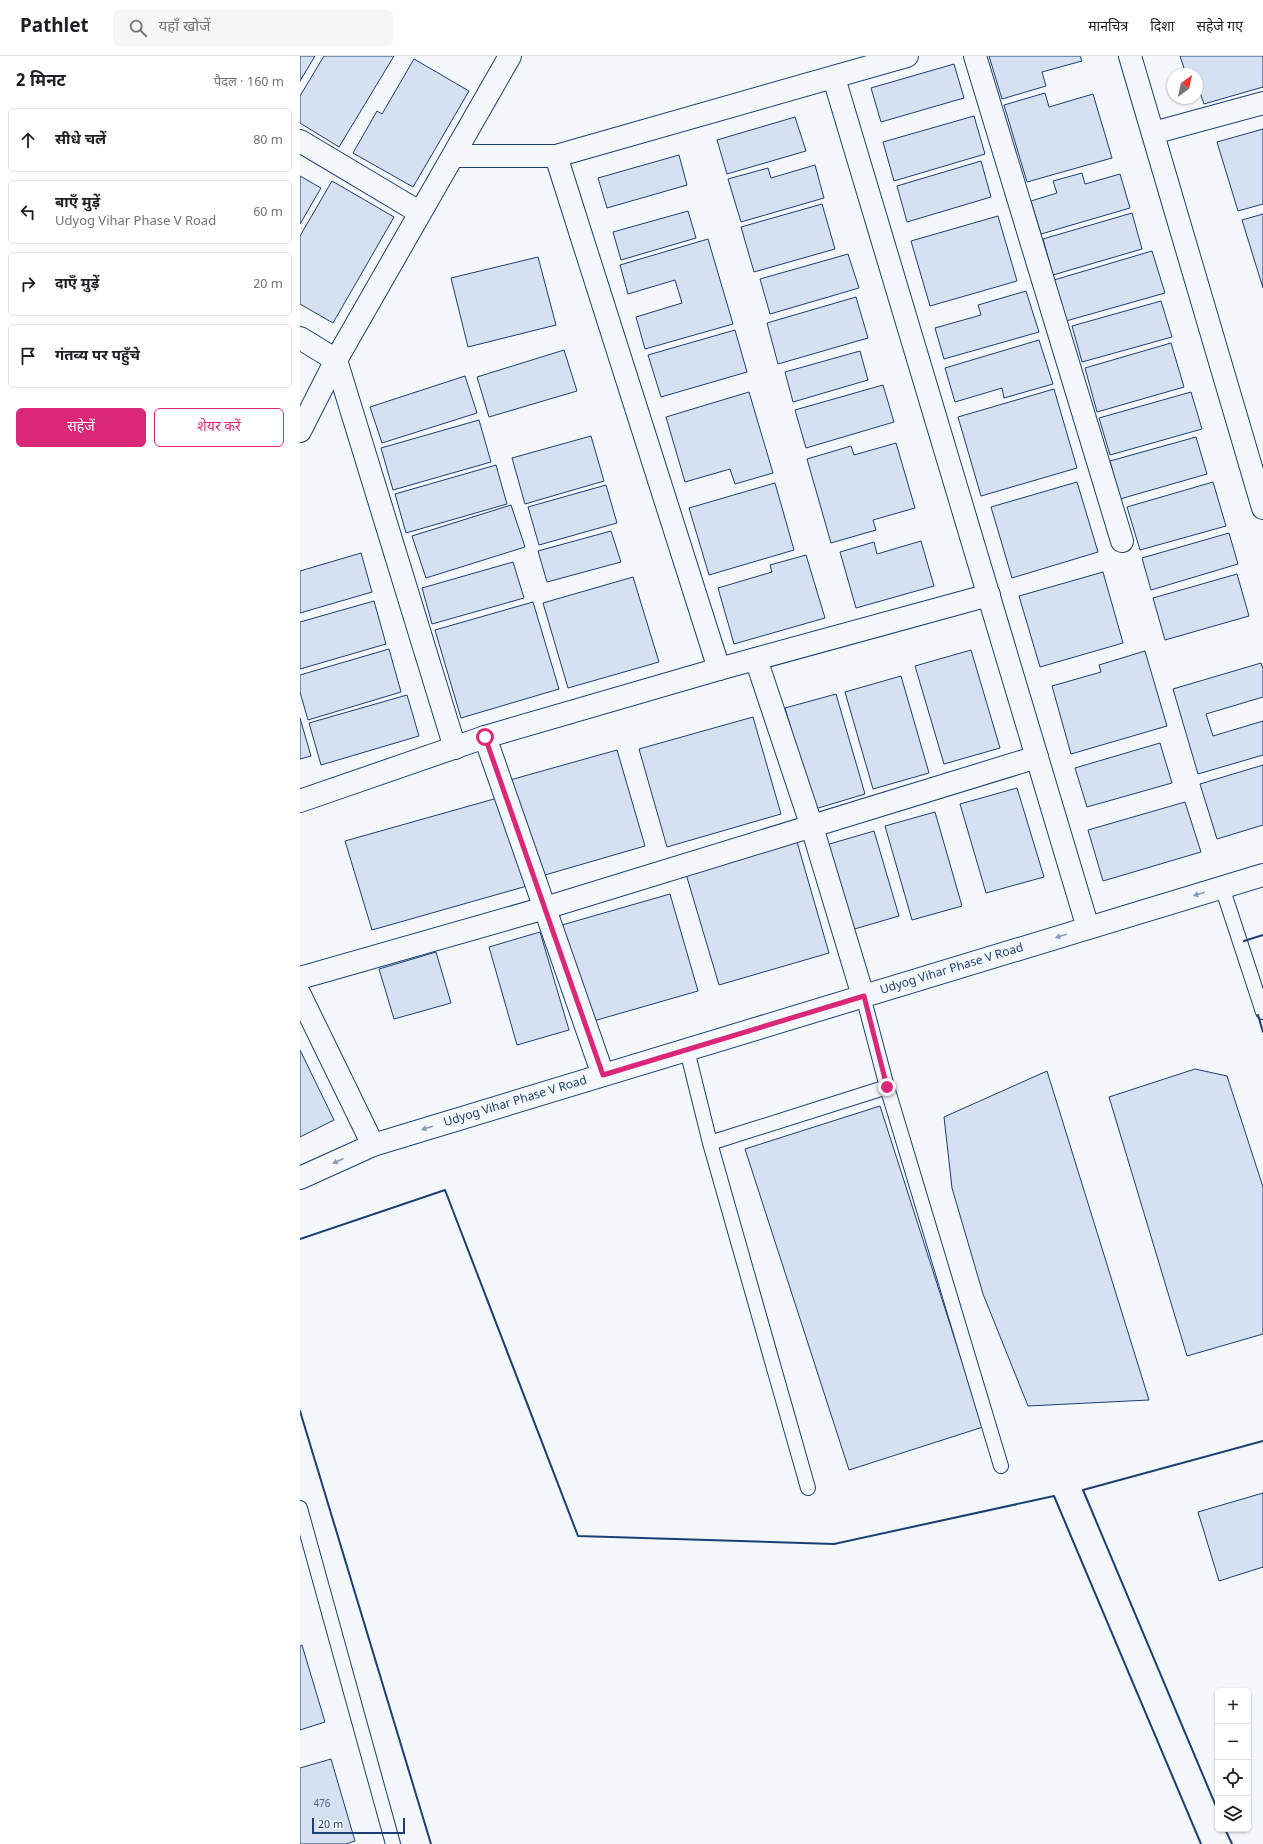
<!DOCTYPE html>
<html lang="hi">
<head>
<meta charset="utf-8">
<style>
  body { margin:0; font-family:Georgia,"Noto Sans Devanagari",serif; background:#f6f6f6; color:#202124 }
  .controls { position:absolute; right:12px; bottom:12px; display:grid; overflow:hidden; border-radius:6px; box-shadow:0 1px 3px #0004 }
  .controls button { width:36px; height:36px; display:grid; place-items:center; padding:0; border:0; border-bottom:1px solid #e0e0e0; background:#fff; color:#202124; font:20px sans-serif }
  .compass { position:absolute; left:867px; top:12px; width:36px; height:36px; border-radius:50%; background:#fff; box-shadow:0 1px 3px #0004; rotate:33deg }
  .scale { position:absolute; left:12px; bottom:10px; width:93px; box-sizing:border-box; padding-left:4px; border:2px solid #1d3f73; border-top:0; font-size:11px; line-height:14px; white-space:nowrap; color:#1d3f73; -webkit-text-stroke:3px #f4f7fb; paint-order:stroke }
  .stop { position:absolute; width:12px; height:12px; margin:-9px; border:3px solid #db2777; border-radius:50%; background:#fff }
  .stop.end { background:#db2777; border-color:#fff; box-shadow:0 1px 4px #0008 }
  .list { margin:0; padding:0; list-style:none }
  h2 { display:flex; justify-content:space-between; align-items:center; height:52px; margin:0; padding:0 16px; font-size:17px }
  h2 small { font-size:13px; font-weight:400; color:#757577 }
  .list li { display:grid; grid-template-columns:26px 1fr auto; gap:12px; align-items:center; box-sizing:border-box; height:64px; margin:0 8px 8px; padding:0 8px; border:1px solid #e0e0e0; border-radius:6px }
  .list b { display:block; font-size:15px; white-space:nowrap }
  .list p { margin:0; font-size:13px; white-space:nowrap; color:#757577 }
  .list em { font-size:13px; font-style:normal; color:#757577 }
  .actions { display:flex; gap:8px; padding:12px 16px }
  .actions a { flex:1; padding:9px 0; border:1px solid #db2777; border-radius:6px; text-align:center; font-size:14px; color:#db2777 }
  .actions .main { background:#db2777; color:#fff }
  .icon { flex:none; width:22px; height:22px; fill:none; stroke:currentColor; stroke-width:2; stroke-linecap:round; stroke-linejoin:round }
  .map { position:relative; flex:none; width:963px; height:1788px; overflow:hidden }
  header { display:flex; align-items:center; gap:24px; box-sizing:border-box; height:56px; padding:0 20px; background:#fff; border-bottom:1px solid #e0e0e0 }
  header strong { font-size:19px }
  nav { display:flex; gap:22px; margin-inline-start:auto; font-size:14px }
  .search { width:280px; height:36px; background:#f6f6f6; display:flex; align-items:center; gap:10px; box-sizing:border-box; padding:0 14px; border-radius:6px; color:#757577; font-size:15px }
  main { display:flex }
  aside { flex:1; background:#fff }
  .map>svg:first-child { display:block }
  .building { fill:#d5e0f0; stroke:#1d3f73 }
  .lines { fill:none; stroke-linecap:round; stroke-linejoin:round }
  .service-casing { stroke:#1d3f73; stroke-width:16 }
  .minor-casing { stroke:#1d3f73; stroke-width:24 }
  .tertiary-casing { stroke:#1d3f73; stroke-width:24 }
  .service { stroke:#f4f7fb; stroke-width:14 }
  .minor { stroke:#f4f7fb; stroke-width:22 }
  .tertiary { stroke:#f4f7fb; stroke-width:22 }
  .wall { stroke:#1d3f73; stroke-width:2 }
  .oneway { fill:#889bb7 }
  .route { stroke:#db2777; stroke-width:5 }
  .labels { text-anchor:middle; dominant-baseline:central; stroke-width:3; stroke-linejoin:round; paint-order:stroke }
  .number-label { font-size:10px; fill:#4b6792 }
  .street-label { font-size:12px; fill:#1d3f73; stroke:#f4f7fb }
</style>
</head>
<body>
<header>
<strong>Pathlet</strong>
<div class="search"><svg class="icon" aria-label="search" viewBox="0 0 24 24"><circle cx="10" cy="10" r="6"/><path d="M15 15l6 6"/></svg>यहाँ खोजें</div>
<nav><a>मानचित्र</a><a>दिशा</a><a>सहेजे गए</a></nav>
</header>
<main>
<aside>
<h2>2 मिनट<small>पैदल · 160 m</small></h2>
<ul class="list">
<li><svg class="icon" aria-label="ahead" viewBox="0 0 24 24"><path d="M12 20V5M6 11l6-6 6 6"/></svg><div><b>सीधे चलें</b></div><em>80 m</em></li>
<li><svg class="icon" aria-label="left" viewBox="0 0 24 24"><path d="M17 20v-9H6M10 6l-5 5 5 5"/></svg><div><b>बाएँ मुड़ें</b><p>Udyog Vihar Phase V Road</p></div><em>60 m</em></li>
<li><svg class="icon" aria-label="right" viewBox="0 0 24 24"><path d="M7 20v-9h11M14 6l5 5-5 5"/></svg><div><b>दाएँ मुड़ें</b></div><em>20 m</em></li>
<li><svg class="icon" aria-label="arrive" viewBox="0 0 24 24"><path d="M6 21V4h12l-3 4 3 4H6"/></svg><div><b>गंतव्य पर पहुँचे</b></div></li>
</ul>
<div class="actions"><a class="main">सहेजें</a><a>शेयर करें</a></div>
</aside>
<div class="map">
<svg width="963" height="1788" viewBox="0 0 963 1788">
  <rect width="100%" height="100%" fill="#f4f7fb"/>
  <g class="building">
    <path d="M0,0H15L0,25Z"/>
    <path d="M24,0H94L39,91L0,67V40Z"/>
    <path d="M689,0H780L782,5L742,16L746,30L702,43Z"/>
    <path d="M880,0H963V31L904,48L897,28V18H886Z"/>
    <path d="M114,3L169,35L113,131L53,97L77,55L82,58Z"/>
    <path d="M654,8L664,42L581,66L571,32Z"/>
    <path d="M745,37L749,51L793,38L812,102L727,126L704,49Z"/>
    <path d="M674,60L685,98L594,125L583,86Z"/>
    <path d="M495,61L506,95L427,118L417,84Z"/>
    <path d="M963,73V148L938,155L917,86Z"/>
    <path d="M379,99L387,129L307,152L298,122Z"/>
    <path d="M681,105L691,141L607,166L597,130Z"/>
    <path d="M515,109L524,142L441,166L428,123L468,112L471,122Z"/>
    <path d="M782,117L785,128L820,118L830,152L741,178L731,145L757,137L753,125Z"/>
    <path d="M0,120L21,132L0,168Z"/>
    <path d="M32,125L94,161L33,267L0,248V180Z"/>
    <path d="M522,148L535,193L454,216L441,171Z"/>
    <path d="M388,155L396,182L321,204L313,176Z"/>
    <path d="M832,157L842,193L753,219L743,183Z"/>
    <path d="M963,158V232L942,164Z"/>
    <path d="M698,160L717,225L630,250L611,185Z"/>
    <path d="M408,183L433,268L345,293L336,261L382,247L375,224L328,238L320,209Z"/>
    <path d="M852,195L865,237L766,265L754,224Z"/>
    <path d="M548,198L559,232L470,258L460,223Z"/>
    <path d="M238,201L256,269L168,291L151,222Z"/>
    <path d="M726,235L739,276L644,303L635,272L681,259L678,249Z"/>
    <path d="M556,241L568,282L478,308L467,267Z"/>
    <path d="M861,245L872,281L782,306L772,270Z"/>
    <path d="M435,274L447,316L361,341L348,299Z"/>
    <path d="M739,284L753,328L704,342L702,332L655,346L645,312Z"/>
    <path d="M871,287L884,331L797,356L785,312Z"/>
    <path d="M264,294L277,335L189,361L177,321Z"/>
    <path d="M560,295L568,324L493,346L485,316Z"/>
    <path d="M165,320L177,357L82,387L70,351Z"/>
    <path d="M583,329L594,366L506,392L495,354Z"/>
    <path d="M754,333L777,412L681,440L658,361Z"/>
    <path d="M449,336L473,417L435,428L430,413L385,426L366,361Z"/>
    <path d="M891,336L902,373L810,399L799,362Z"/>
    <path d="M179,364L191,406L93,434L81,392Z"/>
    <path d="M291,380L304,425L225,448L212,402Z"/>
    <path d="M896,381L907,418L820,443L810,405Z"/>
    <path d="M596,387L615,452L573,464L576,474L531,487L507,403L551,390L554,399Z"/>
    <path d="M196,409L207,448L106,477L95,438Z"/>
    <path d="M777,426L798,496L712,522L691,451Z"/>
    <path d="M913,426L926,470L840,494L827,451Z"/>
    <path d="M475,427L494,494L409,519L389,452Z"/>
    <path d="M306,429L317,467L239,489L228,451Z"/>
    <path d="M211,449L225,491L126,522L112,480Z"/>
    <path d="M311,475L321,506L247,526L238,495Z"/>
    <path d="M929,477L938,508L851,534L842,502Z"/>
    <path d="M621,485L634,530L556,552L540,496L574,486L577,498Z"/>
    <path d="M61,497L72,536L0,557V515Z"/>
    <path d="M506,499L525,562L434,588L418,532L472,516L470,509Z"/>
    <path d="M213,506L224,542L132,568L122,532Z"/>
    <path d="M803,516L823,587L740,611L719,540Z"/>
    <path d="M937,518L949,560L865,584L853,542Z"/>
    <path d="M333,521L359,606L268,632L243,547Z"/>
    <path d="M74,545L86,588L0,613V566Z"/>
    <path d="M233,546L259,633L161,662L135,574Z"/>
    <path d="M89,593L101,636L8,664L0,636V619Z"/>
    <path d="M671,594L700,692L644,708L615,610Z"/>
    <path d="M845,595L867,670L771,698L752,630L801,616L799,609Z"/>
    <path d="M961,607L963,613V641L906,658L913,680L963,665V699L898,718L873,633Z"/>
    <path d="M601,620L629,717L573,733L545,636Z"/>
    <path d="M536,638L565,738L515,753L485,652Z"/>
    <path d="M107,639L119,680L21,709L9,667Z"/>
    <path d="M453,661L481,758L367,791L339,693Z"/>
    <path d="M0,662L11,700L0,703Z"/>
    <path d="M860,687L872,727L787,751L775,712Z"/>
    <path d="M317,694L345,790L238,821L210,724Z"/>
    <path d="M963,709V769L917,783L900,728Z"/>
    <path d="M717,732L744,821L686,837L660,748Z"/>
    <path d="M201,741L227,830L72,874L45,785Z"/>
    <path d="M885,746L901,796L803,825L788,774Z"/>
    <path d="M635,756L662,850L612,864L585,770Z"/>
    <path d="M574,775L599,860L551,874L526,789Z"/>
    <path d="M497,786L529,897L419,929L386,818Z"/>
    <path d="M370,838L398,935L290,966L262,869Z"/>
    <path d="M240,876L269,974L217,989L189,891Z"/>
    <path d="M136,896L151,947L94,963L79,913Z"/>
    <path d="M0,994L34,1064L0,1081Z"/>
    <path d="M895,1013L927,1020L963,1131V1278L887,1300L809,1041Z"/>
    <path d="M747,1015L849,1344L728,1350L683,1238L652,1132L644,1061Z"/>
    <path d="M580,1050L683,1371L549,1414L445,1093Z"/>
    <path d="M963,1437V1511L919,1525L898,1456Z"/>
    <path d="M2,1589L25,1666L0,1674V1590Z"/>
    <path d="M31,1703L55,1785L46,1788H0V1712Z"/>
  </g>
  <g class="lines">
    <defs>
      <g id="service">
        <path d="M922,831L963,956"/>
        <path d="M563,940L587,1031L701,1410"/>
        <path d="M387,994L410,1087L508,1432"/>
        <path d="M410,1087L587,1031"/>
        <path d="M0,1452L93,1788"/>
      </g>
      <g id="minor">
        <path d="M675,0L822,485"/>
        <path d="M830,0L963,452"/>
        <path d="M534,22L788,872"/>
        <path d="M853,77L963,47"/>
        <path d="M0,85L119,156"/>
        <path d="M154,100H256L607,0"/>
        <path d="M256,100L419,613"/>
        <path d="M0,282L36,304L155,692"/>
        <path d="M0,375L36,304L210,0"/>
        <path d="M456,603L512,771L563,940"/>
        <path d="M185,681L303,1019"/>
        <path d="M0,745L185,681L419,613L689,539"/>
        <path d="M0,922L245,852L737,701"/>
        <path d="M0,939L73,1089"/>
      </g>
      <g id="tertiary">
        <path id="s1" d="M0,1122L73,1089L963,819"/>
      </g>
    </defs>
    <use href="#service" class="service-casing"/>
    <use href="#minor" class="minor-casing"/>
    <use href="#tertiary" class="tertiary-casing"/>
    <use href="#service" class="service"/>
    <use href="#minor" class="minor"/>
    <use href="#tertiary" class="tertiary"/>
    <g class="wall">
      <path d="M944,885L963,879"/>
      <path d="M958,959L963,976"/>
      <path d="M0,1183L145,1134L278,1480L534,1488L754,1440L901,1788"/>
      <path d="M0,1355L131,1788"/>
      <path d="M918,1755L783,1434L963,1385"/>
      <path d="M925,1773L932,1788"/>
    </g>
  </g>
  <defs><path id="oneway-solid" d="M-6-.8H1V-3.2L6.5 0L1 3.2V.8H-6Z"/></defs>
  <g class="oneway">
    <use href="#oneway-solid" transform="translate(899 838) rotate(163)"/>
    <use href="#oneway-solid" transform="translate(761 880) rotate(163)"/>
    <use href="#oneway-solid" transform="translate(127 1072) rotate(163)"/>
    <use href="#oneway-solid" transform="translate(38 1105) rotate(156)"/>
  </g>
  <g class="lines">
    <path class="route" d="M185,681L303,1019L564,940L587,1031"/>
  </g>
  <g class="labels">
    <g class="number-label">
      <text x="22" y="1748">476</text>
    </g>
    <g class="street-label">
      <text stroke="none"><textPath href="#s1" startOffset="685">Udyog Vihar Phase V Road</textPath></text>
      <text stroke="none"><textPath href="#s1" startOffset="229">Udyog Vihar Phase V Road</textPath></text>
    </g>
  </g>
</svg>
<div class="controls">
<button>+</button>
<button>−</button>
<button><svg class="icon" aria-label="locate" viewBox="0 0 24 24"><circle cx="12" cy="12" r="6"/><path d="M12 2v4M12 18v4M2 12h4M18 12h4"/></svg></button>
<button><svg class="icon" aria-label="layers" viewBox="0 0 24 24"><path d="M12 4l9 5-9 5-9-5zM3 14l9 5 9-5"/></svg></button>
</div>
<svg class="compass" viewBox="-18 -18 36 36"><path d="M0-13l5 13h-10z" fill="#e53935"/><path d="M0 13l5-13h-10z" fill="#757577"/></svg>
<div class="scale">20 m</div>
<div class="stop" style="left:185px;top:681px"></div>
<div class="stop end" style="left:587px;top:1031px"></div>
</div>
</main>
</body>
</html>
